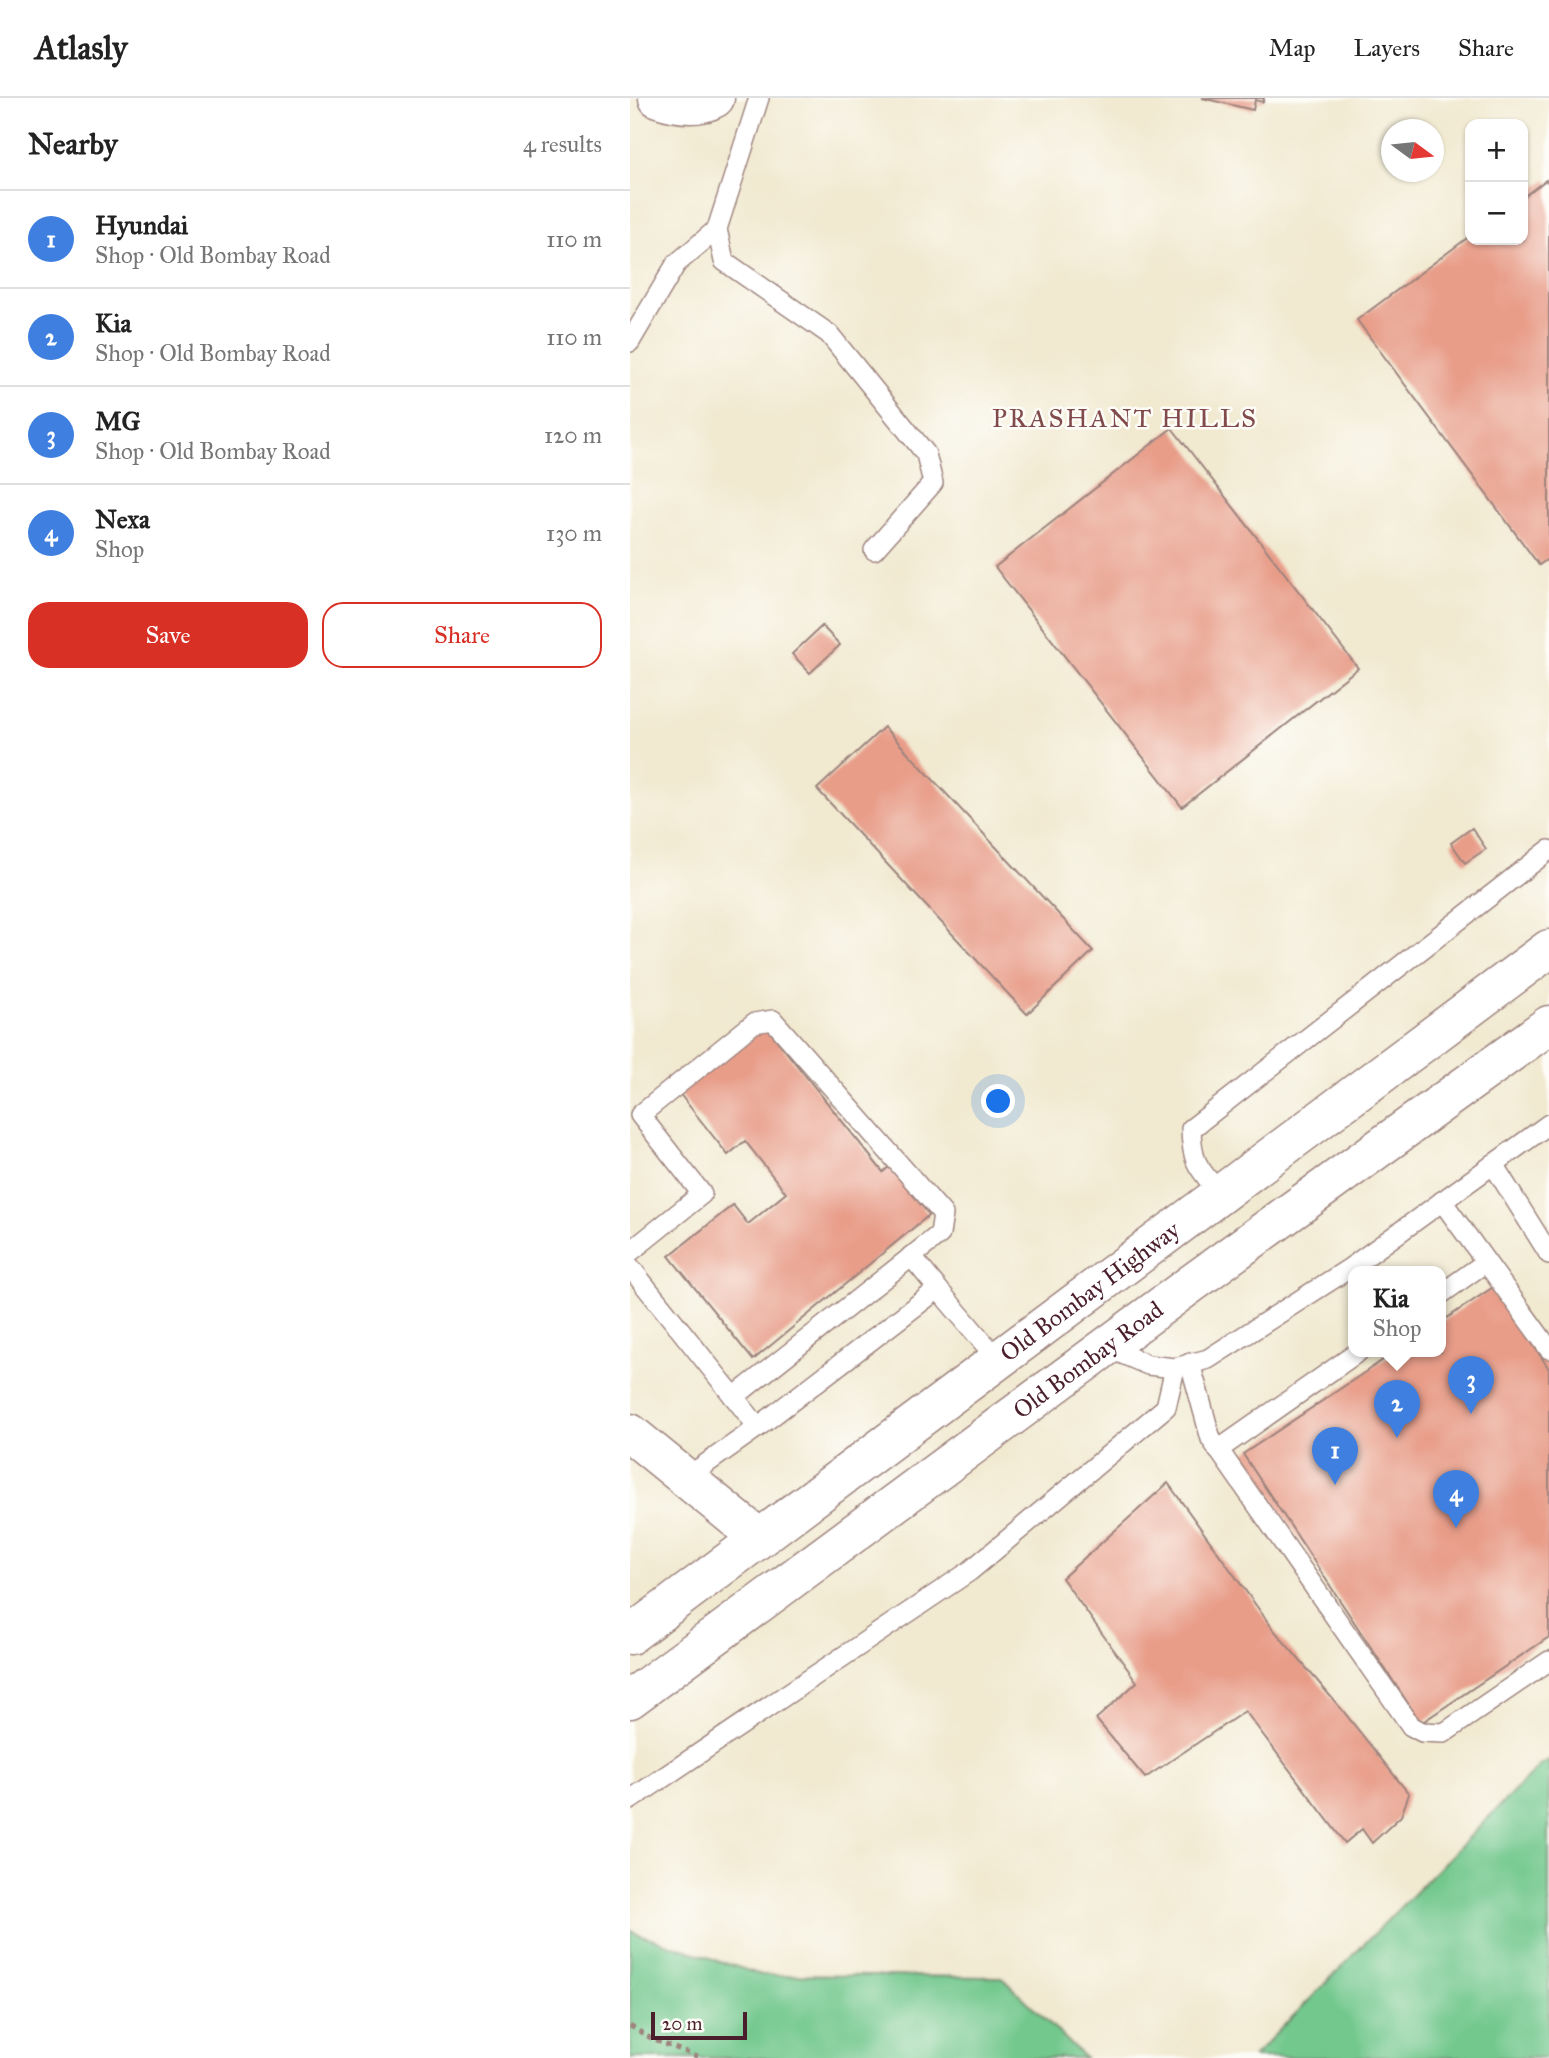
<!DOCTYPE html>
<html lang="en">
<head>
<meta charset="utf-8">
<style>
  body { margin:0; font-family:"IM FELL Great Primer",serif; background:#f2f2f2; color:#222 }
  .controls { position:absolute; right:21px; top:21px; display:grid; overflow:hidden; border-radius:14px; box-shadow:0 2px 5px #0004 }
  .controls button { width:63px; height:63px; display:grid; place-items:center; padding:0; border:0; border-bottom:2px solid #e0e0e0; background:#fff; color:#222; font:35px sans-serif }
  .compass { position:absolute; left:751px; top:21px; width:63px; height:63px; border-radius:50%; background:#fff; box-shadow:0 2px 5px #0004; rotate:105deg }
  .scale { position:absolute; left:21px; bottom:18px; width:96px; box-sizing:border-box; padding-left:7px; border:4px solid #4a1f2b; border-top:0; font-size:19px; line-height:24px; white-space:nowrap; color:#4a1f2b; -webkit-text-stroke:5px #fdfcf7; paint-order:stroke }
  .you { position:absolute; left:369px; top:1004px; width:24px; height:24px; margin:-18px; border:5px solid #fff; border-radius:50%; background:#1a73e8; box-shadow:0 0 0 10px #1a73e833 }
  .badge { display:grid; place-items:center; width:46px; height:46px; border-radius:50%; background:#d93025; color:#fff; font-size:23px; font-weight:700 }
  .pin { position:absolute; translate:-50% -58px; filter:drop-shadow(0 2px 4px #0008) }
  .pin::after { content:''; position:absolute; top:37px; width:24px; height:21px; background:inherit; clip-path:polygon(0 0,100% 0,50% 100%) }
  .popup { position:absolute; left:718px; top:1168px; width:98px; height:91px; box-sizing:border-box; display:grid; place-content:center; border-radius:14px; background:#fff; filter:drop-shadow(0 2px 5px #0005); font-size:23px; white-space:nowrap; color:#767676 }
  .popup b { font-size:26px; color:#222 }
  .popup::after { content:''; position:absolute; left:50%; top:100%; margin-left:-14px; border:14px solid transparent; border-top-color:#fff }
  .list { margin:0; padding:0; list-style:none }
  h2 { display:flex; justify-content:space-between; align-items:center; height:91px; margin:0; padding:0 28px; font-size:30px }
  h2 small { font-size:23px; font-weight:400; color:#767676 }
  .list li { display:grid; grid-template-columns:46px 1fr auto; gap:21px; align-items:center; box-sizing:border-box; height:98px; padding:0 28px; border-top:2px solid #e0e0e0 }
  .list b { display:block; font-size:26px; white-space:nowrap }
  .list p { margin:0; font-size:23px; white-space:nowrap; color:#767676 }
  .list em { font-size:23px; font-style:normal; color:#767676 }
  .actions { display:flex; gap:14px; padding:21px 28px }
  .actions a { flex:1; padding:16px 0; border:2px solid #d93025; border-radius:21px; text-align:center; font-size:24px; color:#d93025 }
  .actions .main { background:#d93025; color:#fff }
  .map { position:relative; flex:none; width:919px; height:1960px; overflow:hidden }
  header { display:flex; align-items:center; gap:42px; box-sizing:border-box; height:98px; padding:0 35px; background:#fff; border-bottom:2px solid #e0e0e0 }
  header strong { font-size:33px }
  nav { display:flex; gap:38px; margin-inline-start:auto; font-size:24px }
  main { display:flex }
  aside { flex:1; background:#fff }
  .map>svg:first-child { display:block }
  .green { fill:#72c88d; stroke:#5e745c; stroke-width:2 }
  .building { fill:#e89d89 }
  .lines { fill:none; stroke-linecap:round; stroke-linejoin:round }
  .service-casing { stroke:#9e847e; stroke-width:22 }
  .minor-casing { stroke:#9e847e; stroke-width:41 }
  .tertiary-casing { stroke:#9e847e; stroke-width:41 }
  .primary-casing { stroke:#9e847e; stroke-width:41 }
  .path { stroke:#9e847e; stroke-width:4.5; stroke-dasharray:5 5; stroke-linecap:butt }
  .service { stroke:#fff; stroke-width:19 }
  .minor { stroke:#fff; stroke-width:38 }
  .tertiary { stroke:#fff; stroke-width:38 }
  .primary { stroke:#fff; stroke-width:38 }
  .labels { text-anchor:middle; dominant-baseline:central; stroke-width:5; stroke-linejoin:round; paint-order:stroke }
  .street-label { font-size:24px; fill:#4a1f2b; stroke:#fdfcf7 }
  .neighbourhood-label { font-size:26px; letter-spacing:2px; fill:#814b4c; stroke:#fdfcf7 }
</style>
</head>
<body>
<header>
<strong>Atlasly</strong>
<nav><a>Map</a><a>Layers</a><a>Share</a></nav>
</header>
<main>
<aside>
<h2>Nearby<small>4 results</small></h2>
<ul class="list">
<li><span class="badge" style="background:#3f7fe0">1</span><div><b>Hyundai</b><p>Shop · Old Bombay Road</p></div><em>110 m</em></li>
<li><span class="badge" style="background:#3f7fe0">2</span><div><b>Kia</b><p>Shop · Old Bombay Road</p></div><em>110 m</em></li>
<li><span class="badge" style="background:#3f7fe0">3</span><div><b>MG</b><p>Shop · Old Bombay Road</p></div><em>120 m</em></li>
<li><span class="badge" style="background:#3f7fe0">4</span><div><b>Nexa</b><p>Shop</p></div><em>130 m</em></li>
</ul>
<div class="actions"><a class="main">Save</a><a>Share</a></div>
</aside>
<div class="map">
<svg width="919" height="1960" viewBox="0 0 919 1960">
  <rect width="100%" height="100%" fill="#fdfcf7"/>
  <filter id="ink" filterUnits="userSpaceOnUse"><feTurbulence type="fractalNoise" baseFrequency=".0143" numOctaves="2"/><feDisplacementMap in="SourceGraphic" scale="14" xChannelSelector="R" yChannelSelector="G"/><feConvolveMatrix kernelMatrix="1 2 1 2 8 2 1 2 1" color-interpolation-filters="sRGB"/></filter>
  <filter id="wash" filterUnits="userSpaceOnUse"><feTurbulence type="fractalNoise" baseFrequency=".00686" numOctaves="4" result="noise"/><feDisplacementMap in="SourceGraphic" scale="28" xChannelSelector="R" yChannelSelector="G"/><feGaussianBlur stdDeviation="1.57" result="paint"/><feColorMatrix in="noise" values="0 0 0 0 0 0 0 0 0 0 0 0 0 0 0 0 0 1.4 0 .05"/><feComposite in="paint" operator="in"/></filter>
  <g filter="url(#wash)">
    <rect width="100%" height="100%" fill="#f1e9d0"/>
    <g class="green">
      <path d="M919,1662V1960L623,1959L911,1666Z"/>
      <path d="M0,1833L131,1877L372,1879L455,1960H0Z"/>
    </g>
    <g id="blocks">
      <g class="building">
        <path d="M572,0H634L633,4L625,2L623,12Z"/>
        <path d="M916,82L919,86V460L909,467L727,222L840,138V142H893V99Z"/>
        <path d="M542,330L728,570L552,709L365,469Z"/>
        <path d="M192,528L210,547L180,575L162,556Z"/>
        <path d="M254,629L463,853L397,916L187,691Z"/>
        <path d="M842,730L856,751L835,765L821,745Z"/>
        <path d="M133,925L253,1074L260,1068L299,1117L123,1262L39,1158L103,1107L118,1126L156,1095L115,1043L98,1057L49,995Z"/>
        <path d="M865,1188L919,1271V1539L791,1625L613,1356L765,1254H811V1224Z"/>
        <path d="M538,1385L643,1531L713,1613L779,1696L771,1718L742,1745L732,1731L715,1745L615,1613L515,1680L466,1621L507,1584L432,1480Z"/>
      </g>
    </g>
  </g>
  <g filter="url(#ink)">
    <use href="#blocks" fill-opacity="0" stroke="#9e847e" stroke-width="2"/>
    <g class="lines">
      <defs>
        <g id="service">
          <path d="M129,0L87,131L94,163L199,236L296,356L303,385L244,452"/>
          <path d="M0,244L46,166L87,131"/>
          <path d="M863,1066L919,1156"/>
          <path d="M591,1097C569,1070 562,1067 561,1031L919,752"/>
          <path d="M812,1103L919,1251"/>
          <path d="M0,1154L72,1096L10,1017L124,925L143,922L313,1116L310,1136L104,1299"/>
          <path d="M281,1158L308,1191"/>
          <path d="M0,1169L128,1329"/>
          <path d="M811,1196L856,1164"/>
          <path d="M476,1249L518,1267L545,1270L578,1261L720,1170L919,1026"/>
          <path d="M560,1265L581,1341L781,1628L792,1634L814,1635L919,1563"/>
          <path d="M588,1352L728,1254"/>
          <path d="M56,1380L128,1329L308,1191L369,1263"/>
          <path d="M0,1702L340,1473L536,1309L545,1270"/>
        </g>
        <path id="minor" d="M28,0C46,6 68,10 85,0"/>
        <path id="tertiary" d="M0,1335L128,1439"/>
        <g id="primary">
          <path id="s1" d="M0,1537L919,851"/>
          <path id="s2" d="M0,1601L561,1186L919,927"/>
        </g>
      </defs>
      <use href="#service" class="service-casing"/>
      <use href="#minor" class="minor-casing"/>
      <use href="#tertiary" class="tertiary-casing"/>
      <use href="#primary" class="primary-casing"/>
      <path class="path" d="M0,1928L24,1942L71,1960"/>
      <use href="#service" class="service"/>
      <use href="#minor" class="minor"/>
      <use href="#tertiary" class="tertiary"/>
      <use href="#primary" class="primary"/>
    </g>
  </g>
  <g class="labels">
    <g class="street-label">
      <text stroke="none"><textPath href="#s1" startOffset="574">Old Bombay Highway</textPath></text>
      <text stroke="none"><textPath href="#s2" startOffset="570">Old Bombay Road</textPath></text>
    </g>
    <g class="neighbourhood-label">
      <text x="495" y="320">PRASHANT HILLS</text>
    </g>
  </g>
</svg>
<div class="controls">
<button>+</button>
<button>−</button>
</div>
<svg class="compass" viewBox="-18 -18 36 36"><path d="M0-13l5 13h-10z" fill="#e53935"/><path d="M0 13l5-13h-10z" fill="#767676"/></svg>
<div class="scale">20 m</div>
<div class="you"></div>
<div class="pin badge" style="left:705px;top:1387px;background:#3f7fe0">1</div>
<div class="pin badge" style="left:767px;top:1340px;background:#3f7fe0">2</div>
<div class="popup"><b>Kia</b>Shop</div>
<div class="pin badge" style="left:841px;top:1316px;background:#3f7fe0">3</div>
<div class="pin badge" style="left:826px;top:1430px;background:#3f7fe0">4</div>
</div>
</main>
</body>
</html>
